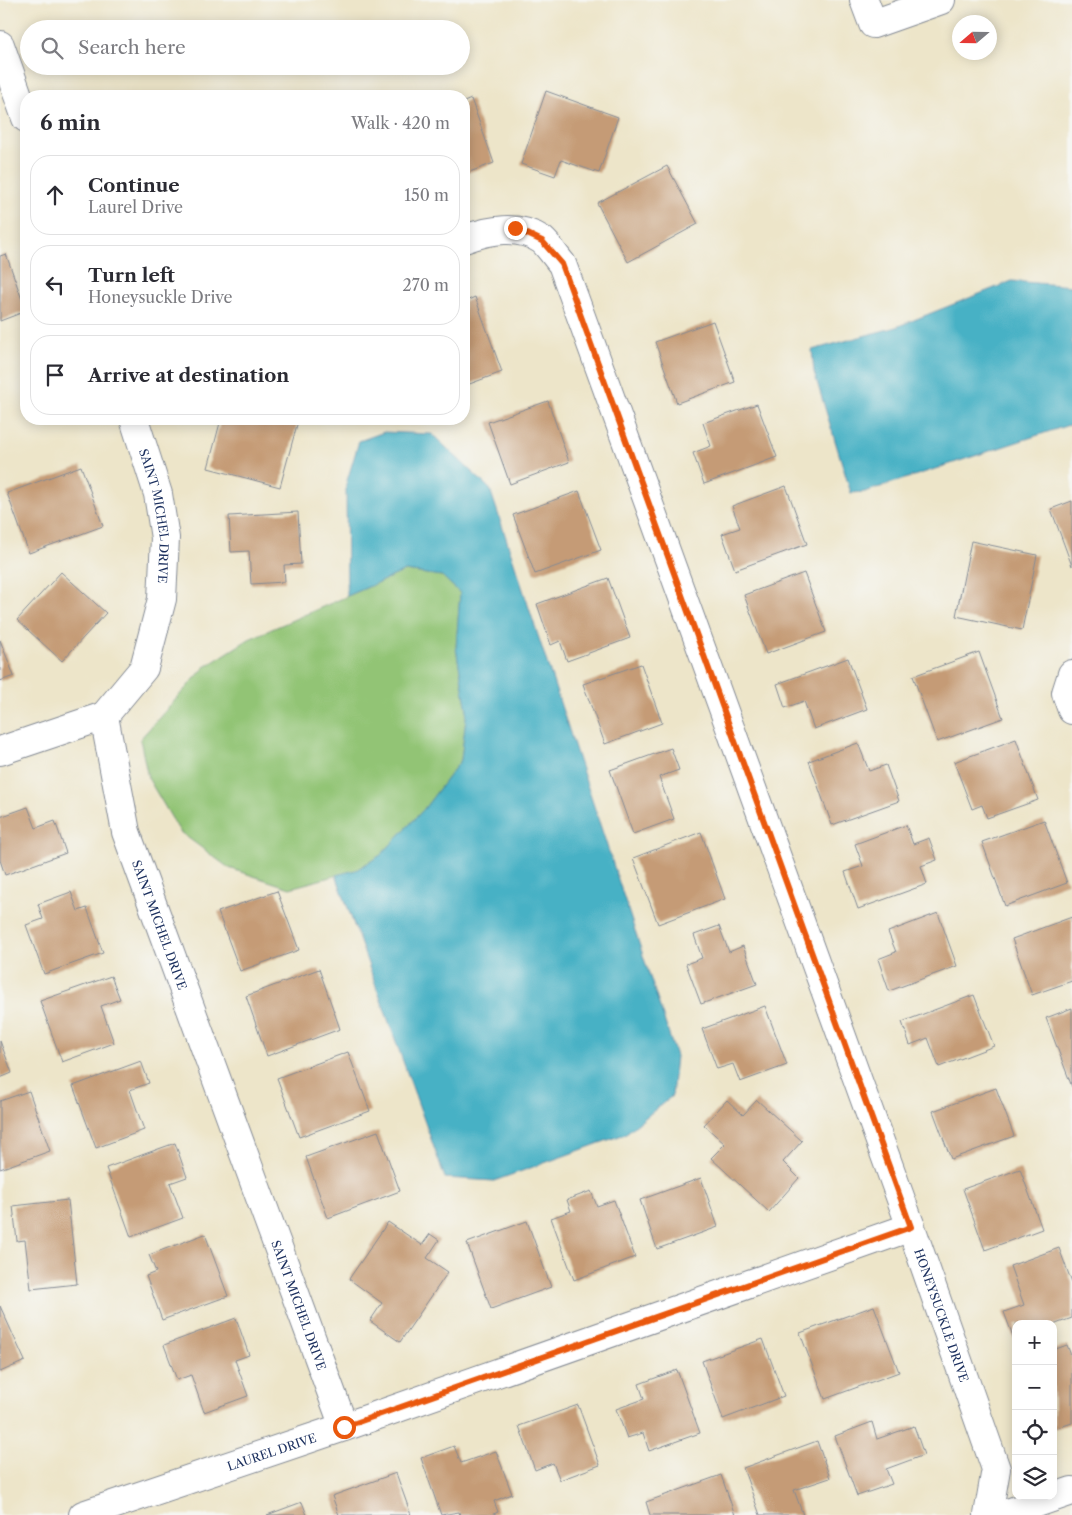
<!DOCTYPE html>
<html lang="en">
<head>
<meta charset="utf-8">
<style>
  body { margin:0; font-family:"Libre Caslon Text",serif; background:#f7f7f7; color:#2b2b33 }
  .controls { position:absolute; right:15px; bottom:15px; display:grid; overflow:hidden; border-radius:10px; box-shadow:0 2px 12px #0003 }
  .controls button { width:45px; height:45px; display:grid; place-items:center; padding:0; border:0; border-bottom:1px solid #e1e1e2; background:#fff; color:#2b2b33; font:25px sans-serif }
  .compass { position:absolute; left:952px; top:15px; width:45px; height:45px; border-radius:50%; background:#fff; box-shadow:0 2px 12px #0003; rotate:250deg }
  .stop { position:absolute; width:15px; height:15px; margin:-11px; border:4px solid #ea580c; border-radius:50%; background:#fff }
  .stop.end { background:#ea580c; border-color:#fff; box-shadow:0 1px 5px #0008 }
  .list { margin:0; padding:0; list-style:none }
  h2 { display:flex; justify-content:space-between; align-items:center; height:65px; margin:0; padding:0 20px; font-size:21px }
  h2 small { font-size:16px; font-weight:400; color:#7c7c81 }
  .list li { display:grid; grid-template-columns:32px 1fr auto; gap:15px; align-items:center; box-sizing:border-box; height:80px; margin:0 10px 10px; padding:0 10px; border:1px solid #e1e1e2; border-radius:20px }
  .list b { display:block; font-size:19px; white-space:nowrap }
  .list p { margin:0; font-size:16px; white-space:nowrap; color:#7c7c81 }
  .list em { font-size:16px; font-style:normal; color:#7c7c81 }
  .icon { flex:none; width:28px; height:28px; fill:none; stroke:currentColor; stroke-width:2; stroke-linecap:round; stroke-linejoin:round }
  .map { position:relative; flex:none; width:1072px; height:1515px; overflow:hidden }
  .search { position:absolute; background:#fff; box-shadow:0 2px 12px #0003; left:20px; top:20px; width:450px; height:55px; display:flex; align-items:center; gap:12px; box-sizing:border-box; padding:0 18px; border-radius:28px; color:#7c7c81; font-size:19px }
  .panel { position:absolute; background:#fff; box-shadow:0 2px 12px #0003; left:20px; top:90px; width:450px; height:335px; border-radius:20px }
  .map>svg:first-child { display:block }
  .green { fill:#92c475; stroke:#567a6a }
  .water { fill:#46b1c5; stroke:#307092 }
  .building { fill:#c59b76 }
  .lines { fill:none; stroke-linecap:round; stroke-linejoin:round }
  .minor-casing { stroke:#848a94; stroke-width:30 }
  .minor { stroke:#fff; stroke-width:28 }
  .route { stroke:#ea580c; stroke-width:6 }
  .labels { text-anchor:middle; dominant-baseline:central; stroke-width:4; stroke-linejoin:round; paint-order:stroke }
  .street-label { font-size:12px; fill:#1b2f5e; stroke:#f6f6f2 }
</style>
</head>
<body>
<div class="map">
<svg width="1072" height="1515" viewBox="0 0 1072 1515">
  <rect width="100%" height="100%" fill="#f6f6f2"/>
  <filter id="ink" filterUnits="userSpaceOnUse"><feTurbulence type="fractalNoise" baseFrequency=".02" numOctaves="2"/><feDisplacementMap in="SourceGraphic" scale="10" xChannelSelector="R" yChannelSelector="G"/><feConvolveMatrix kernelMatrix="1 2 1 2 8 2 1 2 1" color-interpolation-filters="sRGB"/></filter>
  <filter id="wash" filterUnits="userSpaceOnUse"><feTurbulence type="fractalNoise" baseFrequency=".0096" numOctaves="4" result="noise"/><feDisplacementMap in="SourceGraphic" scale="20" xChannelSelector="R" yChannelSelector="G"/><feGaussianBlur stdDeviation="1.12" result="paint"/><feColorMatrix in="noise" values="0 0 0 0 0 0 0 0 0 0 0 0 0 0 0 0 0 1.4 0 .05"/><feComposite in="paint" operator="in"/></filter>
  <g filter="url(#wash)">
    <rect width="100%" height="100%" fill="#ede5c9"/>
    <path class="green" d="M405,571L442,576L460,593L456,648L467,710L461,760L424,809L381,855L356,870L290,888L229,868L180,832L148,778L140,739L205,667L249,639Z"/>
    <g class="water">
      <path d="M1012,281L1072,286V424L865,492L851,493L814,372L812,350L896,327Z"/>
      <path d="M384,432L432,434L490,489L676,1056L672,1096L625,1134L494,1181L445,1178L336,875L356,870L381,855L424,809L461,760L467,710L456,648L460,593L442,576L405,571L347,596L346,484L359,441Z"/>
    </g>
    <g id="blocks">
      <g class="building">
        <path d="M546,91L618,117L599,173L561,160L555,176L521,164Z"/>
        <path d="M471,99L494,163L464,174V102Z"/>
        <path d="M667,166L698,224L628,262L597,203Z"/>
        <path d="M6,254L26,311L0,321V256Z"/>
        <path d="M475,297L502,372L464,386V302Z"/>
        <path d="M713,321L735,382L677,403L655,342Z"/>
        <path d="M548,401L569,462L510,484L488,422Z"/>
        <path d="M757,404L777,457L704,484L693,453L711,446L703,423Z"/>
        <path d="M221,419H289L298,421L280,487L208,468Z"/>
        <path d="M81,466L103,526L29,553L7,493Z"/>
        <path d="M786,486L807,544L735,570L722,534L740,528L732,506Z"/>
        <path d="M579,491L601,550L535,574L513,515Z"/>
        <path d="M1072,501V566L1051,509Z"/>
        <path d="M298,512L301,564L284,565L285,582L251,584L249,551L231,552L229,516Z"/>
        <path d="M971,541L1037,555L1022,630L956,616Z"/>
        <path d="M61,572L106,613L62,661L17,620Z"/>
        <path d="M804,573L826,632L766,654L744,595Z"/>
        <path d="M608,578L630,638L567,661L560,641L551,645L537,604Z"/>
        <path d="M0,640L14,676L0,681Z"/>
        <path d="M979,652L1003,718L937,742L913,676Z"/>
        <path d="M848,658L867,709L814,729L804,701L785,708L777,684Z"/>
        <path d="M641,664L662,723L605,744L583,684Z"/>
        <path d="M1016,739L1038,800L987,818L982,805L972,809L954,762Z"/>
        <path d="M858,743L869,771L886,765L899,801L832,825L809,761Z"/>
        <path d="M671,748L679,770L659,777L674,819L633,834L610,770Z"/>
        <path d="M28,807L36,828L55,821L66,853L5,875L0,860V817Z"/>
        <path d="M1044,820L1067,883L1005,906L982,842Z"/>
        <path d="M906,825L913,844L929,838L937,860L921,866L927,884L858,909L845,872L863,866L855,844Z"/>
        <path d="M701,832L725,899L658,924L633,858Z"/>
        <path d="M277,891L299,950L240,971L218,912Z"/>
        <path d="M71,892L78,911L87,908L103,953L44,974L26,925L43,919L38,904Z"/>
        <path d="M938,913L957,966L889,991L878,959L896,952L888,932Z"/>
        <path d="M1072,917V981L1032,995L1012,939Z"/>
        <path d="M719,926L729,952L743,946L757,984L701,1004L686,964L702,958L694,935Z"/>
        <path d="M319,969L340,1029L267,1056L246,996Z"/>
        <path d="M111,976L120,999L101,1006L114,1043L62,1062L40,1001Z"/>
        <path d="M974,995L994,1046L939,1067L928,1038L910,1045L902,1022Z"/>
        <path d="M765,1006L787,1065L740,1082L733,1064L717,1069L702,1029Z"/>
        <path d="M1072,1008V1087L1046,1018Z"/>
        <path d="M0,1041L12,1073L0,1078Z"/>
        <path d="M348,1052L370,1111L299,1137L277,1078Z"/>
        <path d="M141,1061L149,1083L130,1090L144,1130L96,1148L73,1086Z"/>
        <path d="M996,1088L1014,1136L951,1159L933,1111Z"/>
        <path d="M29,1091L50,1151L0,1169V1101Z"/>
        <path d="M727,1100L743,1115L757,1100L802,1141L783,1162L799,1178L769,1212L711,1158L725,1144L704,1125Z"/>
        <path d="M378,1131L400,1191L328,1218L306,1157Z"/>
        <path d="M175,1143L187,1177L170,1183L183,1218L131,1237L106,1168Z"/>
        <path d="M1020,1169L1042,1229L985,1250L963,1189Z"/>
        <path d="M701,1178L718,1227L657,1249L640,1200Z"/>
        <path d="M591,1191L597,1206L614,1200L635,1257L574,1280L551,1218L571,1211L567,1200Z"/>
        <path d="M68,1200L77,1284L31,1289L25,1240L17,1241L13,1206Z"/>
        <path d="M527,1221L551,1287L491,1309L467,1243Z"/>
        <path d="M388,1222L422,1245L430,1234L439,1240L427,1258L448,1272L400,1342L370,1321L382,1303L349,1279Z"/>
        <path d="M205,1234L228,1296L162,1320L146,1276L156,1272L149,1255Z"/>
        <path d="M1059,1248L1072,1283V1318L1053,1325L1016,1324L1014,1339L1004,1312L1024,1305L1010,1266Z"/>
        <path d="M0,1306L25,1361L0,1372Z"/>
        <path d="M874,1306L899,1372L825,1399L800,1333Z"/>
        <path d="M236,1318L249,1355L235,1360L248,1396L204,1412L191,1375L177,1380L164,1345Z"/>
        <path d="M763,1339L784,1396L723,1419L702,1361Z"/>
        <path d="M1067,1345L1072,1358V1423L1054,1429L1053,1350Z"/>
        <path d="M677,1370L700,1433L649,1451L643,1433L627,1438L616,1409L644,1399L639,1384Z"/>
        <path d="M578,1405L600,1465L560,1480L553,1463L535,1470L519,1426Z"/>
        <path d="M872,1422L877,1439L914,1426L924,1455L886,1469L892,1484L857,1496L835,1436Z"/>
        <path d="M817,1441L830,1478L794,1490L803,1515H760L743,1468Z"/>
        <path d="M454,1446L461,1463L496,1451L512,1494L494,1501L498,1512L491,1515H460L459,1512L441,1515L421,1458Z"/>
        <path d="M396,1473L411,1515H339L332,1496Z"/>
        <path d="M721,1475L735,1515H650L646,1502Z"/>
        <path d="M302,1502L307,1515H267Z"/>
      </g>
    </g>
  </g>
  <g filter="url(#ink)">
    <use href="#blocks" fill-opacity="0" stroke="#848a94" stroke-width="1"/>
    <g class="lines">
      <defs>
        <g id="minor">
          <path d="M864,0L873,24L941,0"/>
          <path d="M0,45L26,118"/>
          <path id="s1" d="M464,239C490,230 518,224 542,240C549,246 556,257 562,264L911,1227L996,1469L988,1515"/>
          <path id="s2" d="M134,419L158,494L165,538L162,599L144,668L104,716L126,832L344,1427"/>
          <path d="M1072,674L1066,693L1072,710"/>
          <path d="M0,751L104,716"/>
          <path id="s3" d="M83,1515L344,1427L911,1227"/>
          <path d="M1002,1515L1072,1491"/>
        </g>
      </defs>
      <use href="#minor" class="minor-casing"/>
      <use href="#minor" class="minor"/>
    </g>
  </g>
  <g class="lines" filter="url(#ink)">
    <path class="route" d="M344,1427L911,1227L562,264L542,241L515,228"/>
  </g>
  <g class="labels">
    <g class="street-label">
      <text stroke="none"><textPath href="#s2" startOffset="100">SAINT MICHEL DRIVE</textPath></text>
      <text stroke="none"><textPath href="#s2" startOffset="535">SAINT MICHEL DRIVE</textPath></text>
      <text stroke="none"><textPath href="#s2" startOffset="940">SAINT MICHEL DRIVE</textPath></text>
      <text stroke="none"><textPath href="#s1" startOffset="1230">HONEYSUCKLE DRIVE</textPath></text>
      <text stroke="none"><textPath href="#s3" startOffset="199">LAUREL DRIVE</textPath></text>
    </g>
  </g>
</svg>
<div class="controls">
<button>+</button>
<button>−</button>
<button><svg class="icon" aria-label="locate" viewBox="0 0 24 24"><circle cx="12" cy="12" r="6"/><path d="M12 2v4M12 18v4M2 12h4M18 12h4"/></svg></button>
<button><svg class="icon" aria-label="layers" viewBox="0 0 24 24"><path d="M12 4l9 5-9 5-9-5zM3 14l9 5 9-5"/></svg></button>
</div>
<svg class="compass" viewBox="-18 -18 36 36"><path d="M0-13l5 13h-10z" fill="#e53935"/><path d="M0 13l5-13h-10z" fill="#7c7c81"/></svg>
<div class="stop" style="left:344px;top:1427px"></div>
<div class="stop end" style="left:515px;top:228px"></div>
<div class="search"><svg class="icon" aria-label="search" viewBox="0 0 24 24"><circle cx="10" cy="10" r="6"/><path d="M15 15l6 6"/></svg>Search here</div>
<section class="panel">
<h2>6 min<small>Walk · 420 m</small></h2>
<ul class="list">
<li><svg class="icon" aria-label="ahead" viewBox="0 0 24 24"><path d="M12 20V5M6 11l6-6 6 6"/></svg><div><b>Continue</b><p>Laurel Drive</p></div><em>150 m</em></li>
<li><svg class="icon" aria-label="left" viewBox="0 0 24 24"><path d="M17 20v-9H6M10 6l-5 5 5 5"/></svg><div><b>Turn left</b><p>Honeysuckle Drive</p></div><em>270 m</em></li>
<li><svg class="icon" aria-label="arrive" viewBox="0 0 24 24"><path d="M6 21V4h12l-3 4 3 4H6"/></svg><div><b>Arrive at destination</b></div></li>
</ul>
</section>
</div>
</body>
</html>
